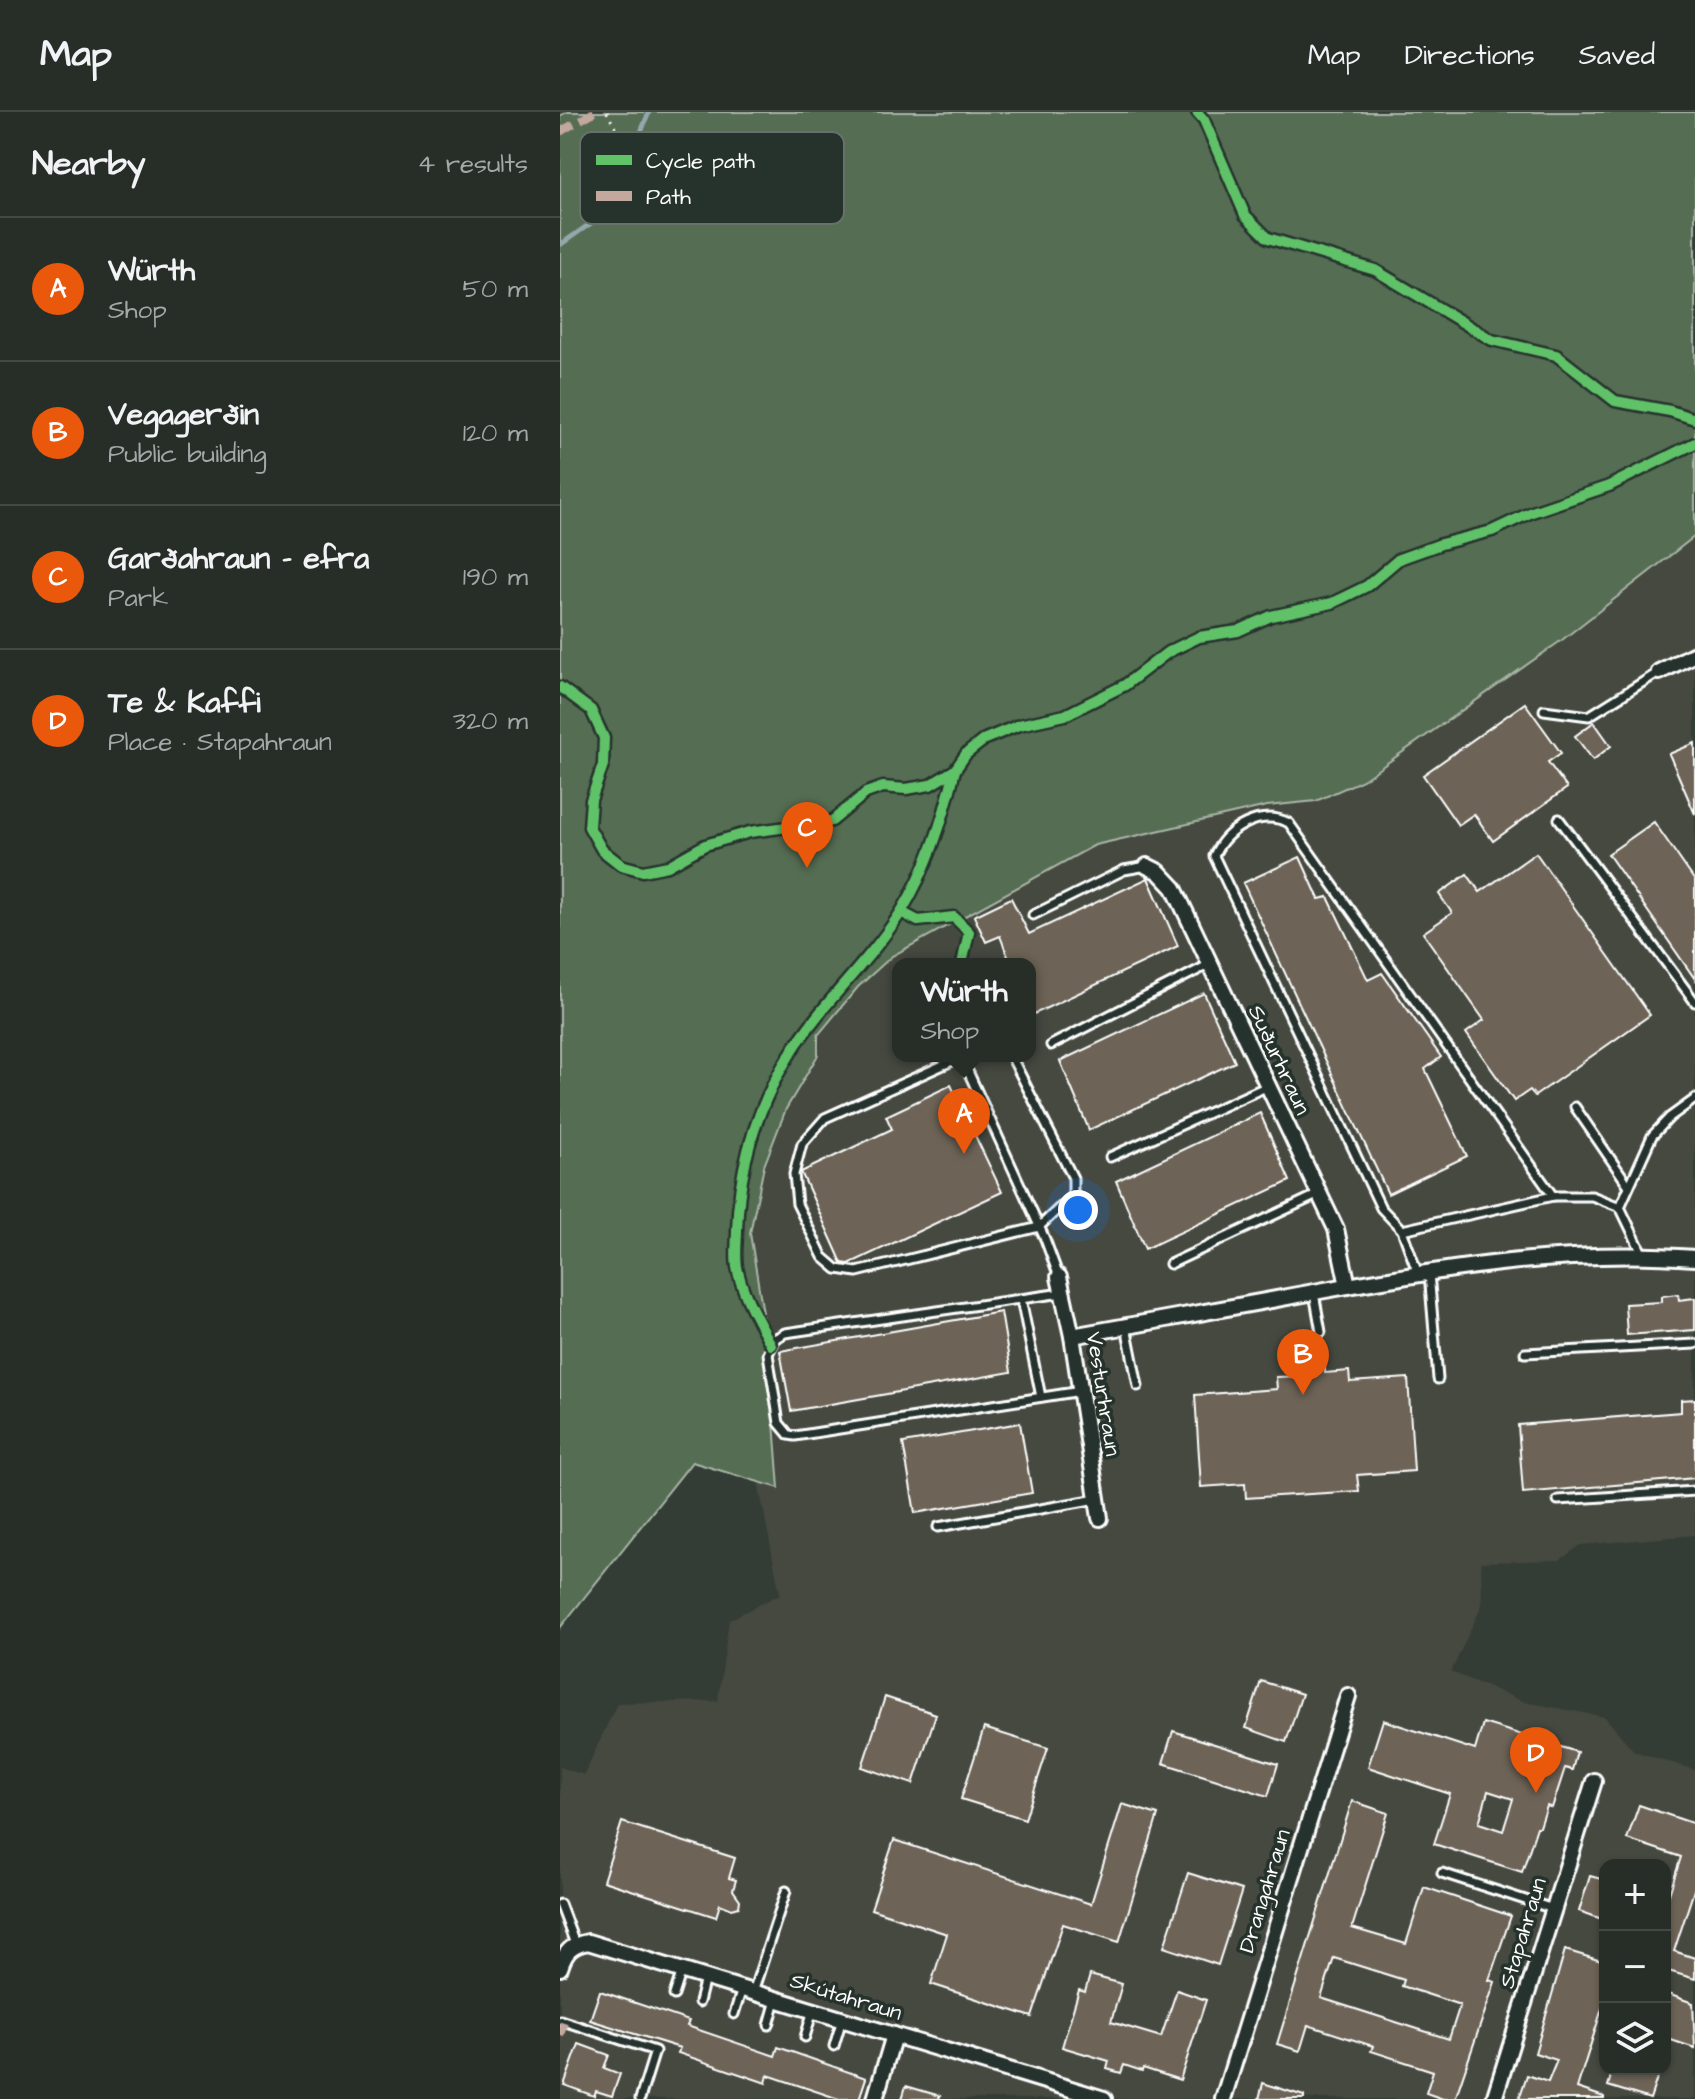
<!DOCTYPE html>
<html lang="en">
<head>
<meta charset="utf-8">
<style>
  body { margin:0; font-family:"Architects Daughter",sans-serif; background:#2f3630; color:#f1f3f6 }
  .controls { position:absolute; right:24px; bottom:24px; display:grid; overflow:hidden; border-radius:16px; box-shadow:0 2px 6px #0004 }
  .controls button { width:72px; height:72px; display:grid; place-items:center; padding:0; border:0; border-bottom:2px solid #434a45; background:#272e28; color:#f1f3f6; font:40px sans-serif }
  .you { position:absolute; left:518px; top:1098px; width:28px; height:28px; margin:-20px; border:6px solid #fff; border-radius:50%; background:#1a73e8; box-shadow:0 0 0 12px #1a73e833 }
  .badge { display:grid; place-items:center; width:52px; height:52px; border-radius:50%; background:#ea580c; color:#fff; font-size:26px; font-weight:700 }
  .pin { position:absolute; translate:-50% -66px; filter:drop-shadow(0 2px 4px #0008) }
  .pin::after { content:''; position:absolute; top:42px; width:28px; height:24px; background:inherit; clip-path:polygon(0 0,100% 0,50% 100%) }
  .popup { position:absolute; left:332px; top:846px; width:144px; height:104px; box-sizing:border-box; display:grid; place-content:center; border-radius:16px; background:#272e28; filter:drop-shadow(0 2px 6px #0005); font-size:26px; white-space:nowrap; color:#a4a8a8 }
  .popup b { font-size:30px; color:#f1f3f6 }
  .popup::after { content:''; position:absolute; left:50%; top:100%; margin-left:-16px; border:16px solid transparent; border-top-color:#272e28 }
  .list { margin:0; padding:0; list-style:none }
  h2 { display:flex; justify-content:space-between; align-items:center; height:104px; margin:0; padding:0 32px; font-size:34px }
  h2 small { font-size:26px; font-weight:400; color:#a4a8a8 }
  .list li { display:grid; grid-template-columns:52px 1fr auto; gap:24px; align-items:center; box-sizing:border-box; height:144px; padding:0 32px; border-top:2px solid #434a45 }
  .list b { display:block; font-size:30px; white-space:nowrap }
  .list p { margin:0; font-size:26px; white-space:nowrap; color:#a4a8a8 }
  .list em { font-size:26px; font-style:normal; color:#a4a8a8 }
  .icon { flex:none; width:44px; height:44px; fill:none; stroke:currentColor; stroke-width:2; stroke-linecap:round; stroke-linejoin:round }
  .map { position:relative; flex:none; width:1135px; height:1987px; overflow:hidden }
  header { display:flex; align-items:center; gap:48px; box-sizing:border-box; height:112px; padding:0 40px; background:#272e28; border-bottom:2px solid #434a45 }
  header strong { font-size:38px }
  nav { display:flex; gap:44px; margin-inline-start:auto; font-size:28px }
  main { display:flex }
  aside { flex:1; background:#272e28 }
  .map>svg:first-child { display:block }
  .built { fill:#45493f; fill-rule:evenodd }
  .green { fill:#556d53; stroke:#aab6a9; stroke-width:2 }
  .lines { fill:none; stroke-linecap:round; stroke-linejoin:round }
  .stream { stroke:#94a7ac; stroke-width:5 }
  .building { fill:#6d6456; stroke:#fff; stroke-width:2; fill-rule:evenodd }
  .service-casing { stroke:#fff; stroke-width:13 }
  .minor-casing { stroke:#fff; stroke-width:20 }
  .path { stroke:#fff; stroke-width:3; stroke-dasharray:2 6; stroke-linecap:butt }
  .service { stroke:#26332d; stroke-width:7 }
  .minor { stroke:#26332d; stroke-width:14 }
  .quiet { stroke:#c3a89e; stroke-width:8; stroke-dasharray:16 8; stroke-linecap:butt }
  .cycleway-casing { stroke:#26332d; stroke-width:15 }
  .cycleway { stroke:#61c268; stroke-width:10 }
  .labels { text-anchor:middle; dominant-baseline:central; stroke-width:7; stroke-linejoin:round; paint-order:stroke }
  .street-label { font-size:22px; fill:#fff; stroke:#26332d }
  .key { fill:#26332d; stroke:#67706c; stroke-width:2 }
  .key-label { font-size:22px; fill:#fff }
</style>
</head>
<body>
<header>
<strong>Map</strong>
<nav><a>Map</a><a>Directions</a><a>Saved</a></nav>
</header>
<main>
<aside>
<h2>Nearby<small>4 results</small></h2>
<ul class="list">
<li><span class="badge">A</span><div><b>Würth</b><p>Shop</p></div><em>50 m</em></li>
<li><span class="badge">B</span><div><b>Vegagerðin</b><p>Public building</p></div><em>120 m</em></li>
<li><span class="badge">C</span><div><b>Garðahraun - efra</b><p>Park</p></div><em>190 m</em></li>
<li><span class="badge">D</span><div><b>Te &amp; Kaffi</b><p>Place · Stapahraun</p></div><em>320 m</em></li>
</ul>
</aside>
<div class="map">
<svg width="1135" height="1987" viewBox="0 0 1135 1987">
  <rect width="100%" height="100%" fill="#343d35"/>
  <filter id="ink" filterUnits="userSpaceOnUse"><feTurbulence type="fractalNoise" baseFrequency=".0125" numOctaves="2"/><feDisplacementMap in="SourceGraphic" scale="16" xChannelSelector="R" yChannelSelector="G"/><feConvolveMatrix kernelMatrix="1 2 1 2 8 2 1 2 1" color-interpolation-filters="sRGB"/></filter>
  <g filter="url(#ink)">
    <path class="built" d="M1135,424V1423L1021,1433L1000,1448L921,1450L922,1493L891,1560L965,1590L1045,1605L1074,1639L1135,1658V1987H0V1655L24,1663L57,1591L158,1589L169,1508L220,1482L179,1273L196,1165L190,1121L204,1054L226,997L258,943L260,934L258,923L266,910L298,875L332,844L529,736L707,676L1003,528ZM338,852H470V944H338ZM1045,1753H1105V1957H1045Z"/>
    <path class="green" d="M7,0H1135V424L1002,528L803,668L756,689L707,694L535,733L332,844L298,875L258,923V943L226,997L204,1054L190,1121L208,1232L219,1376L132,1350L0,1516V4Z"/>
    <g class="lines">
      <path class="stream" d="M0,133L34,109L42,92L63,73L68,39L76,33L89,0"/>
    </g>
    <g class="building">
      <path d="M965,591L1001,641L988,650L1007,676L933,729L914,702L898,713L863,663Z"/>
      <path d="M1034,610L1051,634L1033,648L1015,624Z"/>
      <path d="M1135,631V702L1109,642Z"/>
      <path d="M1094,710L1135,769V867L1048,742Z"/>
      <path d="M976,741L1090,903L975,984L970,978L954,989L906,921L924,908L863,821L892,801L879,782L907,762L920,780Z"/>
      <path d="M740,745L759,787L768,785L808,868L822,861L881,945L865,957L907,1044L828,1082L683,771Z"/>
      <path d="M588,766L618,834L470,904V852H451L440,824L426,830L414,804L451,786L469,822Z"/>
      <path d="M644,881L675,950L529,1018L500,949Z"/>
      <path d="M391,973L442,1080L289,1152L282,1151L241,1060L332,1017L326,1004Z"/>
      <path d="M700,1001L730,1069L585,1137L556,1069Z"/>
      <path d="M1118,1182L1119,1188L1135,1186V1218L1067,1223L1065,1192L1102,1190V1184Z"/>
      <path d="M441,1200L451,1260L231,1299L220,1239Z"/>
      <path d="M765,1255V1261L789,1259L790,1270L848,1266L854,1359L797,1363L799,1379L686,1386L685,1372L641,1375L635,1283L717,1277L716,1265L741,1264V1257Z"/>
      <path d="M1135,1287V1366L963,1381L958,1313L1121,1300V1288Z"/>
      <path d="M460,1311L472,1381L355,1401L343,1331Z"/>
      <path d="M701,1569L742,1582L726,1630L686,1616Z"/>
      <path d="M325,1585L376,1602L353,1672L302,1655Z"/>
      <path d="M823,1608L915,1638L923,1611L1017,1640L1012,1658L1005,1656L992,1696L987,1694L980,1715H977L962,1760L874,1732L890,1682L808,1655ZM928,1679L953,1687L943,1719L919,1711Z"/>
      <path d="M424,1616L488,1636L465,1707L401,1687Z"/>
      <path d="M613,1619L718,1652L708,1684L603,1651Z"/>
      <path d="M792,1689L828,1701L792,1816L846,1832L864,1775L951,1804L929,1868L935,1870L895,1987H883L866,1981L873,1959L811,1939L813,1934L748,1913L740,1939L717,1932ZM774,1846L844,1868L842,1874L900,1893L889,1927L761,1886Z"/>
      <path d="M562,1692L598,1703L559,1830L503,1812L472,1905L371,1872L387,1822L311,1797L334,1728L531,1792Z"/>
      <path d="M1079,1693L1135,1712V1775L1114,1839L1135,1846V1867L1105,1858V1795L1121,1745L1067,1727Z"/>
      <path d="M62,1710L175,1746L169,1766L176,1768L173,1778L180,1788L179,1795L172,1797L160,1792L156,1805L43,1769Z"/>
      <path d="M628,1761L682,1778L658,1853L604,1835Z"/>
      <path d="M1030,1764L1045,1768V1808L1019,1799Z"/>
      <path d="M1005,1838L1045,1850V1887L1017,1976L1044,1985V1987H959L967,1963L988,1970L997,1948L975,1941Z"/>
      <path d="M530,1863L562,1872L551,1910L601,1925L617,1878L646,1888L620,1968L583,1956L582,1959L564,1953L561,1961L547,1957L549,1949L502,1935L519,1878L525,1880Z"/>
      <path d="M40,1879L129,1909L127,1914L215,1944L218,1935L306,1966L299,1987H279L208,1963L206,1971L118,1941L120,1936L30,1908Z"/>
      <path d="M1105,1881L1133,1891L1135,1936L1105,1926Z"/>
      <path d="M19,1932L49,1943L44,1956L60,1962L52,1984L36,1979L34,1984L4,1973Z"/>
      <path d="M1053,1957H1100L1090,1987L1048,1974Z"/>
      <path d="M703,1971L744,1984V1987H699Z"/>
      <path d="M346,1974L380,1984L379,1987H342Z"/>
    </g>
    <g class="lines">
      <defs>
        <g id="service">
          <path d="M984,598L1029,604L1099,560"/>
          <path d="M999,707L1135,890"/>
          <path d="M473,803L564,758L587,754"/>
          <path d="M491,933L650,852"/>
          <path d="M401,944L485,1127L499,1165"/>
          <path d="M401,945L265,1006L242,1032L234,1062L237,1092L263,1145L277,1157L297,1160L479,1115L513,1083V1066L451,944"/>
          <path d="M1015,995L1069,1074"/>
          <path d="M550,1045L708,974"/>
          <path d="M1060,1095L1092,1024L1110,1005L1135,987"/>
          <path d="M842,1118L821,1096L654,744C666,716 701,697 729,711L993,1084"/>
          <path d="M610,1152L759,1082"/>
          <path d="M869,1161L878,1267"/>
          <path d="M858,1162L842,1118L993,1084H1032L1060,1095L1083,1143"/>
          <path d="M502,1181L225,1221L216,1226L208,1242L219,1311L229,1323L235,1324L521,1279"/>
          <path d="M754,1181L761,1220"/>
          <path d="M461,1187L481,1285"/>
          <path d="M566,1214L578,1274"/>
          <path d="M965,1241L1135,1232"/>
          <path d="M998,1388L1135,1379"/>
          <path d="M378,1415L537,1387"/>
          <path d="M882,1761L993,1797"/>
          <path d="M0,1792L15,1832"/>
          <path d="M193,1880L226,1779"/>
          <path d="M114,1883L122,1858"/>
          <path d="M139,1890L145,1866"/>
          <path d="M174,1902L182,1877"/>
          <path d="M0,1908L95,1939L80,1987"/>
          <path d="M209,1913L216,1888"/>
          <path d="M245,1925L253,1898"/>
          <path d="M274,1934L282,1907"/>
        </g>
        <g id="minor">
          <path d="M1099,560L1135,542"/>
          <path d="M587,754L599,760L614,776L776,1117L788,1174"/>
          <path d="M499,1165L512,1224L540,1406"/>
          <path d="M512,1224C597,1208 681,1194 765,1178C888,1156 1010,1136 1135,1146"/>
          <path d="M0,1856C5,1840 11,1833 28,1830L544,1987"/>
          <path d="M315,1987L334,1923"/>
          <path d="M663,1987L788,1584"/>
          <path d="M934,1987L1034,1669"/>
        </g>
      </defs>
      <use href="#service" class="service-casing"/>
      <use href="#minor" class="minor-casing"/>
      <path class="path" d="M47,0L64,33"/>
      <use href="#service" class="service"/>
      <use href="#minor" class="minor"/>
      <g class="quiet">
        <path d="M0,20L34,0"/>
        <path d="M0,1923L4,1910"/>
      </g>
      <defs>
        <g id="cycleway">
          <path d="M637,0L644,8L685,103L708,126L815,158L932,228L996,243L1055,289L1110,299L1135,307"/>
          <path d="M0,575L31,598L44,626L43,653L31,688L29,715L42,738L61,753L83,759L108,754L145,733L190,720L272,709L306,681L323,675L346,677L370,673L395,658L406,642L425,627L459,613L505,603L565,573L608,540L639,525L678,519L711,504L772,491L807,474L839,447L881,432L932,419L972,400L1049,374L1135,331"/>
          <path d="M341,800L358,809L394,805L409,820L402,852"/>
          <path d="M211,1233C198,1208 182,1182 177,1155C175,1143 177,1129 177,1118C179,1054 197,993 232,939C263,890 309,850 341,800C368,756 383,708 395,658"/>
        </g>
      </defs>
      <use href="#cycleway" class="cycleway-casing"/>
      <use href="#cycleway" class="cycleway"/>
    </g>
  </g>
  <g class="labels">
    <g class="street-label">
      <text transform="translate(719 948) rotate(65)">Suðurhraun</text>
      <text transform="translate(543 1282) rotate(81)">Vesturhraun</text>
      <text transform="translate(705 1779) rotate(-73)">Drangahraun</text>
      <text transform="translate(963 1821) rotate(-73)">Stapahraun</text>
      <text transform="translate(286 1885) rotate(17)">Skútahraun</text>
    </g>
  </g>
  <rect x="20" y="20" width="264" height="92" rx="12" class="key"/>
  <rect x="36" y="43" width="36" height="10" fill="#61c268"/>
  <rect x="36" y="79" width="36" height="10" fill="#c3a89e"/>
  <g class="key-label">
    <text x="86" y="56">Cycle path</text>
    <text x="86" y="92">Path</text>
  </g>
</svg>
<div class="controls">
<button>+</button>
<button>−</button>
<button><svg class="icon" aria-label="layers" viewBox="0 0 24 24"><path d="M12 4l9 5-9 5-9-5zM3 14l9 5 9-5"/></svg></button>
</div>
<div class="you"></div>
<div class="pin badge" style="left:404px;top:1042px">A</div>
<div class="popup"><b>Würth</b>Shop</div>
<div class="pin badge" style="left:743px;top:1283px">B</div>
<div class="pin badge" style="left:247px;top:756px">C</div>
<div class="pin badge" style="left:976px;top:1681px">D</div>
</div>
</main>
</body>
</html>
